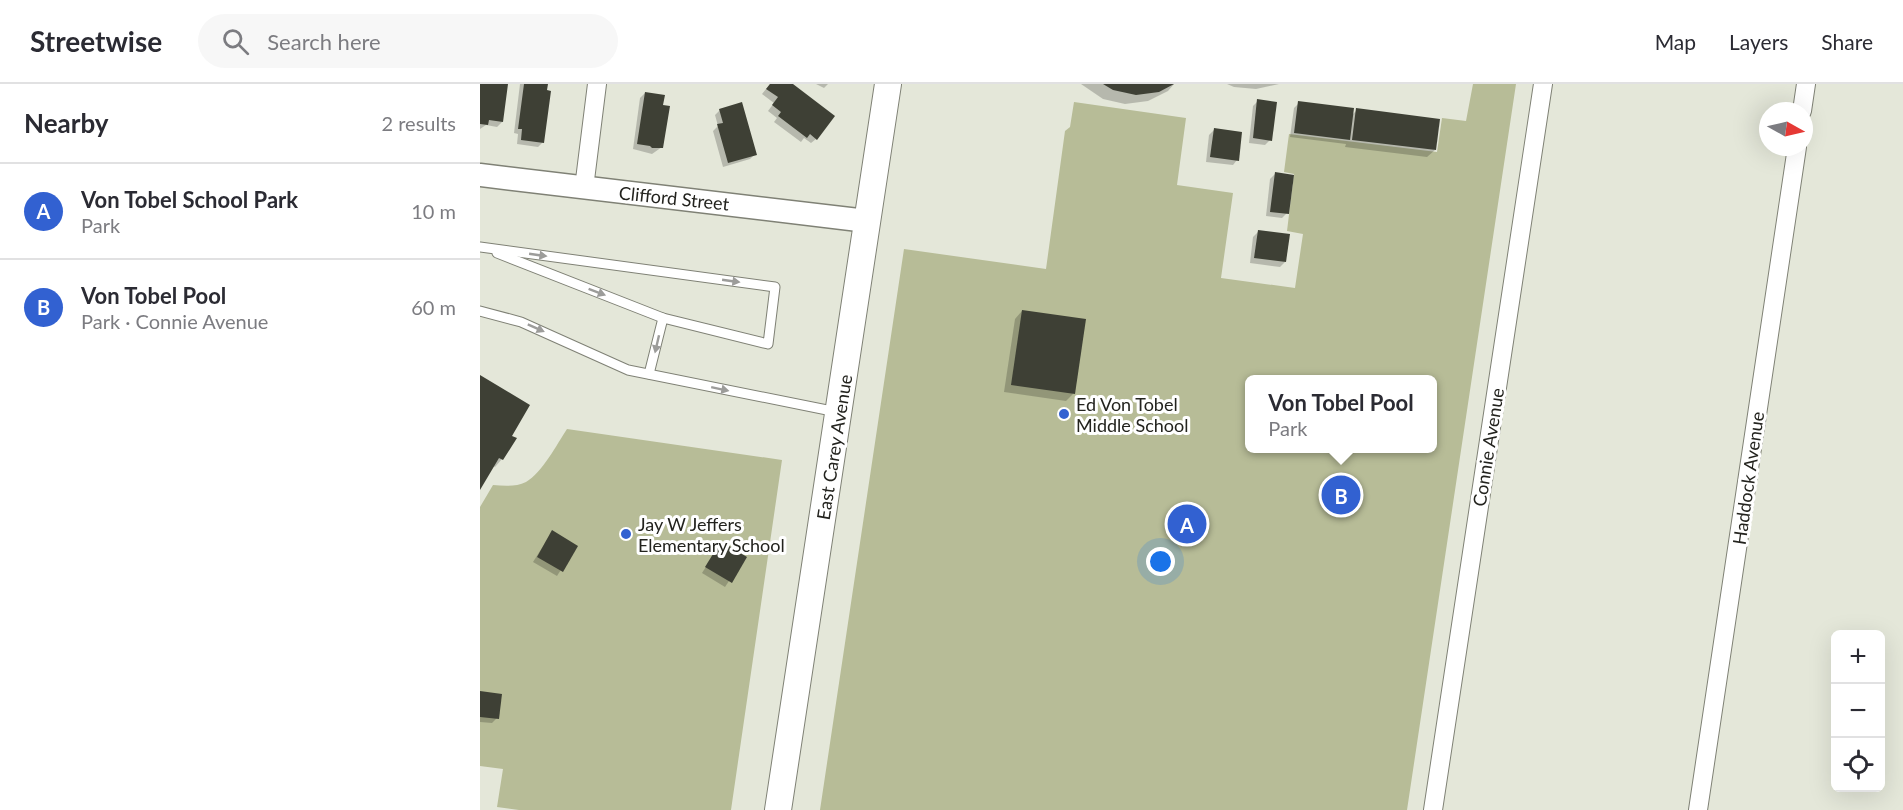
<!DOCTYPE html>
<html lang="en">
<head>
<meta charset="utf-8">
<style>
  body { margin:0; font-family:Lato,sans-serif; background:#f7f7f7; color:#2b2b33 }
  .controls { position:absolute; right:18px; bottom:18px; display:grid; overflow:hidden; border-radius:9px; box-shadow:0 6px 24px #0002 }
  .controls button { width:54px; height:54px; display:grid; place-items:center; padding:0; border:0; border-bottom:2px solid #e1e1e2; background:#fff; color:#2b2b33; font:30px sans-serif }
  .compass { position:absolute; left:1279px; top:18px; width:54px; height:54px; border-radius:50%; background:#fff; box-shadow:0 6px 24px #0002; rotate:98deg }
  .you { position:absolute; left:681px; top:478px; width:21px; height:21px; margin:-15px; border:4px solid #fff; border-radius:50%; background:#1a73e8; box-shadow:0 0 0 9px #1a73e833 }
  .badge { display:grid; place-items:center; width:39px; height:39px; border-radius:50%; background:#3261d1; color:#fff; font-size:20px; font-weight:700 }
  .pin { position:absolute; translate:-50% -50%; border:3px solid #fff; box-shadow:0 2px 6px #0006 }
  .popup { position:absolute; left:765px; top:291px; width:192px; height:78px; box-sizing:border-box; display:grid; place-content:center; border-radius:9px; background:#fff; filter:drop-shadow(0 2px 4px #0005); font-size:20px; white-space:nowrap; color:#7c7c81 }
  .popup b { font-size:22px; color:#2b2b33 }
  .popup::after { content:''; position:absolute; left:50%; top:100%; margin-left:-12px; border:12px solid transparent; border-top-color:#fff }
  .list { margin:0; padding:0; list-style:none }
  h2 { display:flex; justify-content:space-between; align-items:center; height:78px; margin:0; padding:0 24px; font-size:26px }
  h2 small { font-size:20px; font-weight:400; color:#7c7c81 }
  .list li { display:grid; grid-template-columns:39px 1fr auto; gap:18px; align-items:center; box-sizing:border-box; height:96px; padding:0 24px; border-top:2px solid #e1e1e2 }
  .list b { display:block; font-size:22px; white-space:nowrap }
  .list p { margin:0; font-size:20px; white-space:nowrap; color:#7c7c81 }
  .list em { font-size:20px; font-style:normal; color:#7c7c81 }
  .icon { flex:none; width:33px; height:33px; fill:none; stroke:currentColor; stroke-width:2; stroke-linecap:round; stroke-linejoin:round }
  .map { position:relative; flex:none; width:1423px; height:726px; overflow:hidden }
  header { display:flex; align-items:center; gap:36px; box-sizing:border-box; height:84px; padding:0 30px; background:#fff; border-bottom:2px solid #e1e1e2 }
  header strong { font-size:28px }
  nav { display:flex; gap:33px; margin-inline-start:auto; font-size:21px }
  .search { width:420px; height:54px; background:#f7f7f7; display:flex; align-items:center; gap:15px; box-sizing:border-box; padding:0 21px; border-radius:33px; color:#7c7c81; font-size:22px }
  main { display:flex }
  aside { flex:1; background:#fff }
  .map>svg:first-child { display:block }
  .green { fill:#b7bc97; fill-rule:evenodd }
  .shadow { fill:#0003 }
  .building { fill:#3e4035 }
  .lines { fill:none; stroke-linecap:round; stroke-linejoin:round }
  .service-casing { stroke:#7f8175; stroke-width:11 }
  .minor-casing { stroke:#7f8175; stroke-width:20 }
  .tertiary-casing { stroke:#7f8175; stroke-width:25 }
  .secondary-casing { stroke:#7f8175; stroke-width:28 }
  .service { stroke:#fff; stroke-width:9 }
  .minor { stroke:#fff; stroke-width:18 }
  .tertiary { stroke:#fff; stroke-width:22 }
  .secondary { stroke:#fff; stroke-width:26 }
  .oneway { fill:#9c9c9a }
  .poi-dot { fill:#3261d1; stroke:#fff; stroke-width:2 }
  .labels { text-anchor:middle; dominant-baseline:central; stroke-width:6; stroke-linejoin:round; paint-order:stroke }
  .street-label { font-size:18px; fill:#23231e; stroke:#fff }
  .poi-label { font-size:18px; fill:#23231e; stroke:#fff; text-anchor:start }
</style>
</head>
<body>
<header>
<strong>Streetwise</strong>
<div class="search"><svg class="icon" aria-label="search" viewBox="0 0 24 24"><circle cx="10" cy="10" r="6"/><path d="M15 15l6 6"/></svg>Search here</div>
<nav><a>Map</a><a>Layers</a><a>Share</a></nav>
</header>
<main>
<aside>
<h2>Nearby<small>2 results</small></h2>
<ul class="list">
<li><span class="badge">A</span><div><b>Von Tobel School Park</b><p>Park</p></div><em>10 m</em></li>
<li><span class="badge">B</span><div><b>Von Tobel Pool</b><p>Park · Connie Avenue</p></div><em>60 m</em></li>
</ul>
</aside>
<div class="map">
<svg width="1423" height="726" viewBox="0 0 1423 726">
  <rect width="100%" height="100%" fill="#e4e7d9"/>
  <g class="green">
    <path d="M993,0H1036L927,726H340L424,165L566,185L585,47L590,43L594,18L706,34L697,101L753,109L741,194L815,204L823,150L807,147L814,90L804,88L809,50L957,68L962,34L986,37ZM770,296H952V364H770Z"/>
    <path d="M87,345L302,376L251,726H39L17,723L23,685L0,682V423L13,401C24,402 36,403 46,398C62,389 77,360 87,345Z"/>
  </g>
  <g class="shadow">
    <path d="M0,0H27L22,38L17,43L6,41L0,45Z"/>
    <path d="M40,0H66L63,58L58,63L37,60L38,50L34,49Z"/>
    <path d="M290,0H311L336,55L331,59L324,54L321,58L294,38L297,34L288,27L294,19L282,10Z"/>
    <path d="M336,0H348L344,4Z"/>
    <path d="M601,0H694L688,7L668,17L645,20L623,15Z"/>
    <path d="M747,0H799L776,5L754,3Z"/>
    <path d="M165,9L182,63L172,70L153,65L160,14Z"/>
    <path d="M778,17L790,56L785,61L769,59L773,22Z"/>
    <path d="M819,19L872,31L877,26L955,66L947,73L865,63L866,60L810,53L814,24Z"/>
    <path d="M240,26L275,70L270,75L243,83L233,47L238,42L235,31Z"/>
    <path d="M734,46L757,76L753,81L726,78L729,51Z"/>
    <path d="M795,90L807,129L802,134L786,132L790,95Z"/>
    <path d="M778,148L805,178L800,183L770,179L773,153Z"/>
    <path d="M542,227L593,310L586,317L524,308L535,235Z"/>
    <path d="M0,292L30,352L22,375L15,383L13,382L0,403Z"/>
    <path d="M72,448L96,462L77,492L53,478Z"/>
    <path d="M241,459L265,473L245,503L222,489Z"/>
    <path d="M0,608L17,634L12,639L0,638Z"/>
  </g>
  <g class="building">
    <path d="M0,0H28L23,38L9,36L8,41L0,40Z"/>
    <path d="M44,0H68L67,6L71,7L64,59L41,56L42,45H38Z"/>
    <path d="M290,0H313L355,32L337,56L330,50L327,54L298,32L301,28L292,21L298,13L286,5Z"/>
    <path d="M623,0H694L679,8L656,11L633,6Z"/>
    <path d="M165,8L185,11L183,21L190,22L183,64H172L170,62L157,60Z"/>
    <path d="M777,15L797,18L792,57L773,54Z"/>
    <path d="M818,17L874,24L870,56L814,49Z"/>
    <path d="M262,18L277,71L248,79L237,40L243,39L239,25Z"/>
    <path d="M876,24L960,35L956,66L872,56Z"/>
    <path d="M734,44L762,48L759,77L730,73Z"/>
    <path d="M795,88L814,91L809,130L790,128Z"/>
    <path d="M778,146L810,150L806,178L774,174Z"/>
    <path d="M542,226L606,235L595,310L531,301Z"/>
    <path d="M0,291L50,321L32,352L37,354L23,376L19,374L0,406Z"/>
    <path d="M72,446L98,462L83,488L57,473Z"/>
    <path d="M241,457L267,473L252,499L225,483Z"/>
    <path d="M0,607L22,610L19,635L0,633Z"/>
  </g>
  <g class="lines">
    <defs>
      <g id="service">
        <path d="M0,163L295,203L288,260L183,234L169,290"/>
        <path d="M17,169L183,234"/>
        <path d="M0,227L41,238L148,286L357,328"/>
      </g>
      <g id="minor">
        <path d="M1322,27L1326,0"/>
        <path d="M104,104L117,0"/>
        <path d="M953,726L1063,0"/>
        <path d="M1218,726L1317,63"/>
      </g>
      <path id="tertiary" d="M0,91L387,137"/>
      <path id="secondary" d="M298,726L408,0"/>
    </defs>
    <use href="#service" class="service-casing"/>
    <use href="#minor" class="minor-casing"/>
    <use href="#tertiary" class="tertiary-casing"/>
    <use href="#secondary" class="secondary-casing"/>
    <use href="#service" class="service"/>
    <use href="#minor" class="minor"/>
    <use href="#tertiary" class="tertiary"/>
    <use href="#secondary" class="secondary"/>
  </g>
  <defs><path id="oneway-solid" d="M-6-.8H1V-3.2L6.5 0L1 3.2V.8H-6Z" transform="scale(1.5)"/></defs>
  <g class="oneway">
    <use href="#oneway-solid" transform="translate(58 171) rotate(8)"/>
    <use href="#oneway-solid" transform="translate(251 197) rotate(8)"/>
    <use href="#oneway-solid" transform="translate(117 208) rotate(21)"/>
    <use href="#oneway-solid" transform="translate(56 244) rotate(24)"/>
    <use href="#oneway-solid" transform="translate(177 260) rotate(103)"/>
    <use href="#oneway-solid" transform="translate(240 305) rotate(12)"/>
  </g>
  <g class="poi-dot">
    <circle cx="584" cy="330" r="6"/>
    <circle cx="146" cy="450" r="6"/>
  </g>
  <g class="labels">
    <g class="street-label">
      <text transform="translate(194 114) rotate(6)">Clifford Street</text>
      <text transform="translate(354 363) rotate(-81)">East Carey Avenue</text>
      <text transform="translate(1008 363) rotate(-81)">Connie Avenue</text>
      <text transform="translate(1268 394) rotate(-82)">Haddock Avenue</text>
    </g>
    <g class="poi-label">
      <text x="596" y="320">Ed Von Tobel<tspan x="596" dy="21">Middle School</tspan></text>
      <text x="158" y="440">Jay W Jeffers<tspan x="158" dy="21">Elementary School</tspan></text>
    </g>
  </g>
</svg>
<div class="controls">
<button>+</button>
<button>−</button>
<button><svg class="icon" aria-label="locate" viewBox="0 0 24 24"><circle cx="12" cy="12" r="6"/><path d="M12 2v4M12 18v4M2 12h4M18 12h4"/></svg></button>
</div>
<svg class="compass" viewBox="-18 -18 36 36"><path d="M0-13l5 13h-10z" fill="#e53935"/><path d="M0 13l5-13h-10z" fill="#7c7c81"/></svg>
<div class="you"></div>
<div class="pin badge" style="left:707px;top:440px">A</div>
<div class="pin badge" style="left:861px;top:411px">B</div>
<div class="popup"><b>Von Tobel Pool</b>Park</div>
</div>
</main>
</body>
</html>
